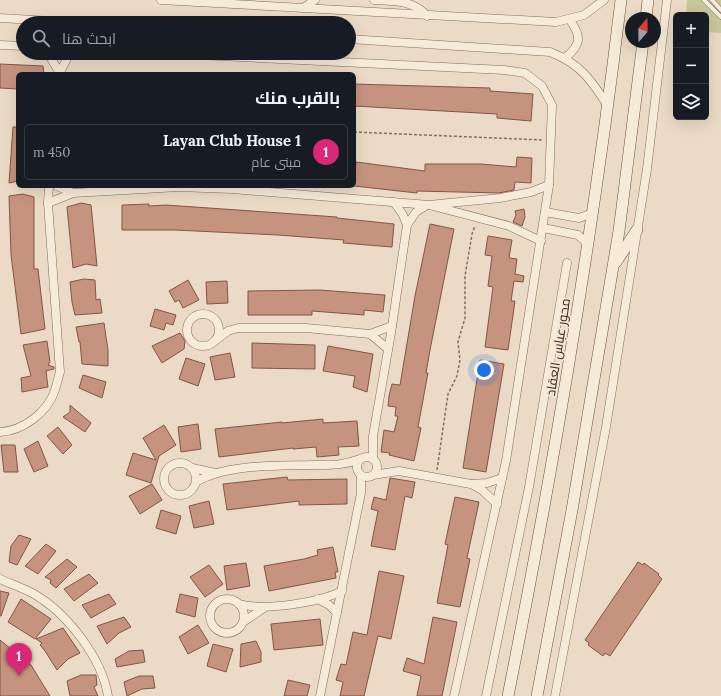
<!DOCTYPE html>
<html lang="ar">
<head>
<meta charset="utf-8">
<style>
  body { margin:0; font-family:Lora,Cairo,serif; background:#242831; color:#f1f3f6; direction:rtl }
  .controls { position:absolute; right:12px; top:12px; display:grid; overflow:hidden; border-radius:6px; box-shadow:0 4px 16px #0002 }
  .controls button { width:36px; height:36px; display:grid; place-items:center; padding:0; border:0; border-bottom:1px solid #363941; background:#171b24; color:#f1f3f6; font:20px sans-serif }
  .compass { position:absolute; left:625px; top:12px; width:36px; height:36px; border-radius:50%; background:#171b24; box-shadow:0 4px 16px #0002; rotate:20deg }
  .you { position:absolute; left:484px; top:370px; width:14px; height:14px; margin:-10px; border:3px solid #fff; border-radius:50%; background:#1a73e8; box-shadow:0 0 0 6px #1a73e833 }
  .badge { display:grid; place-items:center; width:26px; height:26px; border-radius:50%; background:#db2777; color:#fff; font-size:13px; font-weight:700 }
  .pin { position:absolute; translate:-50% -33px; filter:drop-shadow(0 1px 2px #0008) }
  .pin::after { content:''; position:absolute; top:21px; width:14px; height:12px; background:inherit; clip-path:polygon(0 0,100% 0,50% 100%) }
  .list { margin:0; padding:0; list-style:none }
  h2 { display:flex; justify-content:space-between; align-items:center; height:52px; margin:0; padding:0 16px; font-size:17px }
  h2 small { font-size:13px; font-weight:400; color:#9ea1a6 }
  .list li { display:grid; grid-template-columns:26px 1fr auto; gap:12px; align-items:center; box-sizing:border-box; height:56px; margin:0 8px 8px; padding:0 8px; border:1px solid #363941; border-radius:6px }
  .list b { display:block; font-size:15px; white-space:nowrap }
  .list p { margin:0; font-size:13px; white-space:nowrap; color:#9ea1a6 }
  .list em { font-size:13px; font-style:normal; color:#9ea1a6 }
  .icon { flex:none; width:22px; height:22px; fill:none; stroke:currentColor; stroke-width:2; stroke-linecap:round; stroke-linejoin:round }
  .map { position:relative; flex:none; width:721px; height:696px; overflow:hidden; direction:ltr }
  .search { position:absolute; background:#171b24; box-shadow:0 4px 16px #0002; left:16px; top:16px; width:340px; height:44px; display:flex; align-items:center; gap:10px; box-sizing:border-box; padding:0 14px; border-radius:22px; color:#9ea1a6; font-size:15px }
  .panel { position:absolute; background:#171b24; box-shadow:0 4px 16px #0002; left:16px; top:72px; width:340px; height:116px; border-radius:6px; direction:rtl }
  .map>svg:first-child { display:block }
  .green { fill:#c8c79b }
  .building { fill:#c6937f; stroke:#825545 }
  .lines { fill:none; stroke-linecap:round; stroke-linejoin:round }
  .lane-casing { stroke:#846d5d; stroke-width:5 }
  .street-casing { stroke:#846d5d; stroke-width:9 }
  .secondary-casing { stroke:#664f40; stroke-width:12 }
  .path { stroke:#846d5d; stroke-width:1.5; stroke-dasharray:3 2; stroke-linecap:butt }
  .lane { stroke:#f6ead9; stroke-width:4 }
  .street { stroke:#f6ead9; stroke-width:8 }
  .secondary { stroke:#f6ead9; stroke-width:11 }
  .labels { text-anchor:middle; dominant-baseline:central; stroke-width:3.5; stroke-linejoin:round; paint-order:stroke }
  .street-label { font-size:13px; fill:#362820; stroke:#f3e6d5 }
</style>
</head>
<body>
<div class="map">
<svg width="721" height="696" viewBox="0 0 721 696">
  <rect width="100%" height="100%" fill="#ebdbc6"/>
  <path class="green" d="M687,0H721V33L706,32V15H686Z"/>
  <g class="building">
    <path d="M0,64L43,66L44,74H18V89L0,88Z"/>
    <path d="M354,84L490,88V91L533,94L531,121L497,118V114L354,106Z"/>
    <path d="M13,127H18V181L9,183Z"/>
    <path d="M517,157L532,158L531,183L515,182L514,190L499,193L417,191V193L354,186L356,162L425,171V164H481L516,167Z"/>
    <path d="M23,194L34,197V269H38L45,329L21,334L11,255L9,196Z"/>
    <path d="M81,203L91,205L97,266L86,264L73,268L67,207Z"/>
    <path d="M149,204V206L166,205L337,217V218L394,224L392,247L343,243L344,240L278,235L175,230H122V205Z"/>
    <path d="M524,209L525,217L522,226L513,222L516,215L515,211Z"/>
    <path d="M430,224L454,229L430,350L426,373H428L418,427L421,428L414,461L389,455L390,453L381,452L384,430L394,432L398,416H395L396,407L388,406L389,396L392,384L400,385L415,296Z"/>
    <path d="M488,236L512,240L509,258L517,259L515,274L524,276L523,282L514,281L511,301H515L508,350L485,347L493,287L488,286L492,256L485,255Z"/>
    <path d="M84,279L95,280L96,300L100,299L102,313L75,315L72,302L70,282Z"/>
    <path d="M188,280L199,300L183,308L179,300L175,302L169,291Z"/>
    <path d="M227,281L228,303L207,304L206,282Z"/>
    <path d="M320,290L385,295L383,312L364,310V315L312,311V315H248V291Z"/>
    <path d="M155,309L176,315L173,325L166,323L164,330L150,326Z"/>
    <path d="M104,323L108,350V366L82,364L80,342H79L76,327Z"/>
    <path d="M180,333L185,341L184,349L162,363L152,346Z"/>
    <path d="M47,341L50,362L48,365L54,367V369L46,371L48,387L22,392L21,378L31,376L23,345Z"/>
    <path d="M252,343L315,345V369L252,368Z"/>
    <path d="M328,346L373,354L367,392L353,387L355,376L323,371Z"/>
    <path d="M230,353L235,377L215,380L210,357Z"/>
    <path d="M186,358L205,364L198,386L179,379Z"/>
    <path d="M480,360L504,364L486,472L463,468Z"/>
    <path d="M83,375L106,382L102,398L79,388Z"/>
    <path d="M70,405L91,423L85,432L63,417L70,412Z"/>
    <path d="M323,419V423L357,421L359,446L338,447L339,455L317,457L316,447L293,449V448L219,457L215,429L282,422V423Z"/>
    <path d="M198,424L201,449L181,452L178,427Z"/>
    <path d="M164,425L176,445L159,456L151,483L126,475L133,453L156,460L143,438Z"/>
    <path d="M58,427L72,445L63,454L47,436Z"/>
    <path d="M38,441L48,466L34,472L24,449Z"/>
    <path d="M1,445H15L18,472H4Z"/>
    <path d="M287,477L288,480L347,479V504L299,505V501L227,510L223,484Z"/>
    <path d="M390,478L415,482L412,498L405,496L395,550L371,546L378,511L371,509L374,497L386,500Z"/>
    <path d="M152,484L162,500L140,514L129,496Z"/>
    <path d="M455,497L479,502L467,558L470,559L460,607L437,603L448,545L445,544Z"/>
    <path d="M209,501L214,524L194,528L189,506Z"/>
    <path d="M161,510L181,516L176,534L156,528Z"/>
    <path d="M19,535L31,539L17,565L9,562L11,546Z"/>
    <path d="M46,544L56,551L38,574L25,566Z"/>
    <path d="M333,547L338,572H335L336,578L269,591L264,566L304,559L318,555L317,550Z"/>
    <path d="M67,559L77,567L56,588L50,583L51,580L45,577Z"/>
    <path d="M638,562L643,565L644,563L659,574L658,575L662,579L610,656L605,653L603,656L588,645L589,643L585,640Z"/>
    <path d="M246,563L250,586L227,590L224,566Z"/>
    <path d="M209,565L223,584L205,597L190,577Z"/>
    <path d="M379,571L404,576L391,639L378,636L364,696H340L343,682L336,680L341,664L346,665L353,632L367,635Z"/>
    <path d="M89,574L98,583L74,601L64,589Z"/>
    <path d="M0,591L9,593L1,616H0Z"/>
    <path d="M109,594L116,604L91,618L82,605Z"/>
    <path d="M180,594L198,598L195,617L176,612Z"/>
    <path d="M21,599L51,619L35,639L8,622Z"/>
    <path d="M124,617L131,627L119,633L107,644L97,626Z"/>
    <path d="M433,617L457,622L448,667L442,696H417L421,676L403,671L407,658L424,664Z"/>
    <path d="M320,619L323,645L274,650L271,624Z"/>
    <path d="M198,625L209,643L188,654L179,637Z"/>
    <path d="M63,628L80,653L68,659L57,670L45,651L40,645L42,643L36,639Z"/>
    <path d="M0,640L31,665L50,696H0Z"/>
    <path d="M256,641L261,652V662L240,667L241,644Z"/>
    <path d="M213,644L233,649L226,672L207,666Z"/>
    <path d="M143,650L145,662L117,667L115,659L129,651Z"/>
    <path d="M81,675H96L97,685L94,687L98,696H70L67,681Z"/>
    <path d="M139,676H153L155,688L142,689L127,696L124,682Z"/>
    <path d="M288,680L310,685L307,696H284Z"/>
  </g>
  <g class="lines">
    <defs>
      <g id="lane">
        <path d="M704,0L721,17"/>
        <path d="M712,0L721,10"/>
      </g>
      <g id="street">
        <path d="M161,0L556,22L584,15L604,0"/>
        <path d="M374,0C394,1 414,0 427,16"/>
        <path d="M303,8L315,0"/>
        <path d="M0,18L85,23"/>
        <path d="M349,39L550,52C581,64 591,80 608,106"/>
        <path d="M0,45L23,46"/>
        <path d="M48,53L59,72"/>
        <path d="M159,53L504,70L525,73L542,86L552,105L549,185L506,461L454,696"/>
        <path d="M565,58C581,45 582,37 570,20"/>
        <path d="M59,74L70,53"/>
        <path d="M57,186L73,193"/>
        <path d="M394,202L403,215L407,225"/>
        <path d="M48,203L73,193L179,187L232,189L429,205L500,198L531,192L549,185"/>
        <path d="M433,206L509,226L541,241"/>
        <path d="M545,212L579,218L593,213"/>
        <path d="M543,228L578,235L588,244"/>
        <circle cx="203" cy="330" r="16"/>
        <path d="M370,334L388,349"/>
        <path d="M216,340L228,331L238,328H306L370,334L392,326"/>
        <path d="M0,432C23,431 48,412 55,390C57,384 58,378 60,372L48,203L49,186"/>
        <circle cx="367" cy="467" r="10"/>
        <path d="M373,459V436L391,333L407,225L416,212L427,205"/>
        <circle cx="180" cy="479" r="16"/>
        <path d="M192,468L215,473"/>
        <path d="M373,475L399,471L471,484L482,490L497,504"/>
        <path d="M196,482C226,464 277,466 311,465C329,465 343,466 360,459"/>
        <path d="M471,484L487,483L502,478"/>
        <path d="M0,579C11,584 23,588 34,594C67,613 102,658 108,696"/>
        <circle cx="227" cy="616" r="17"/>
        <path d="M318,599L329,605L337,613"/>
        <path d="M239,604C264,611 318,603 342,591"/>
        <path d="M243,622L264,608"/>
        <path d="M320,696L361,493V475"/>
        <path d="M486,696L529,487L567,263"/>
        <path d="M555,696L606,427L647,169L667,0"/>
      </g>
      <g id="secondary">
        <path d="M646,18L648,0"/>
        <path d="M616,262L637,230"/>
        <path d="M508,696C554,465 593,234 621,0"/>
        <path d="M537,696L572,510L619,231L643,42"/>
      </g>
    </defs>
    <use href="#lane" class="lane-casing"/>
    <use href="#street" class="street-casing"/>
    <use href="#secondary" class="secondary-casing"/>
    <g class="path">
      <path d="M354,132L543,140"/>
      <path d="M437,470L448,394L457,376L460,360L458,342L465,318V276L472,234L475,226"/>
    </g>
    <use href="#lane" class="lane"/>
    <use href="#street" class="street"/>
    <use href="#secondary" class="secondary"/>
  </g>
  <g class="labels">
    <g class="street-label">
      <text transform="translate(558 347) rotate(-81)">محور عباس العقاد</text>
    </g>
  </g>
</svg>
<div class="controls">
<button>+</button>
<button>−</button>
<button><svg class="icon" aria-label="layers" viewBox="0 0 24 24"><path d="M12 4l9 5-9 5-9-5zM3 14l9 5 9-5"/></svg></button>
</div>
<svg class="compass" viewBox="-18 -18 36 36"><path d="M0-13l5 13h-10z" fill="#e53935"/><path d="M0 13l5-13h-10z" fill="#9ea1a6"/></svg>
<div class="you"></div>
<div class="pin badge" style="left:19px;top:676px">1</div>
<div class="search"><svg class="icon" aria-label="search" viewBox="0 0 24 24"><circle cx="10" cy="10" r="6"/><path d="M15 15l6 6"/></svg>ابحث هنا</div>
<section class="panel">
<h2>بالقرب منك<small></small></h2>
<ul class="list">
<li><span class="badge">1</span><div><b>Layan Club House 1</b><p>مبنى عام</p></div><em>450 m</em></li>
</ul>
</section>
</div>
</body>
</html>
